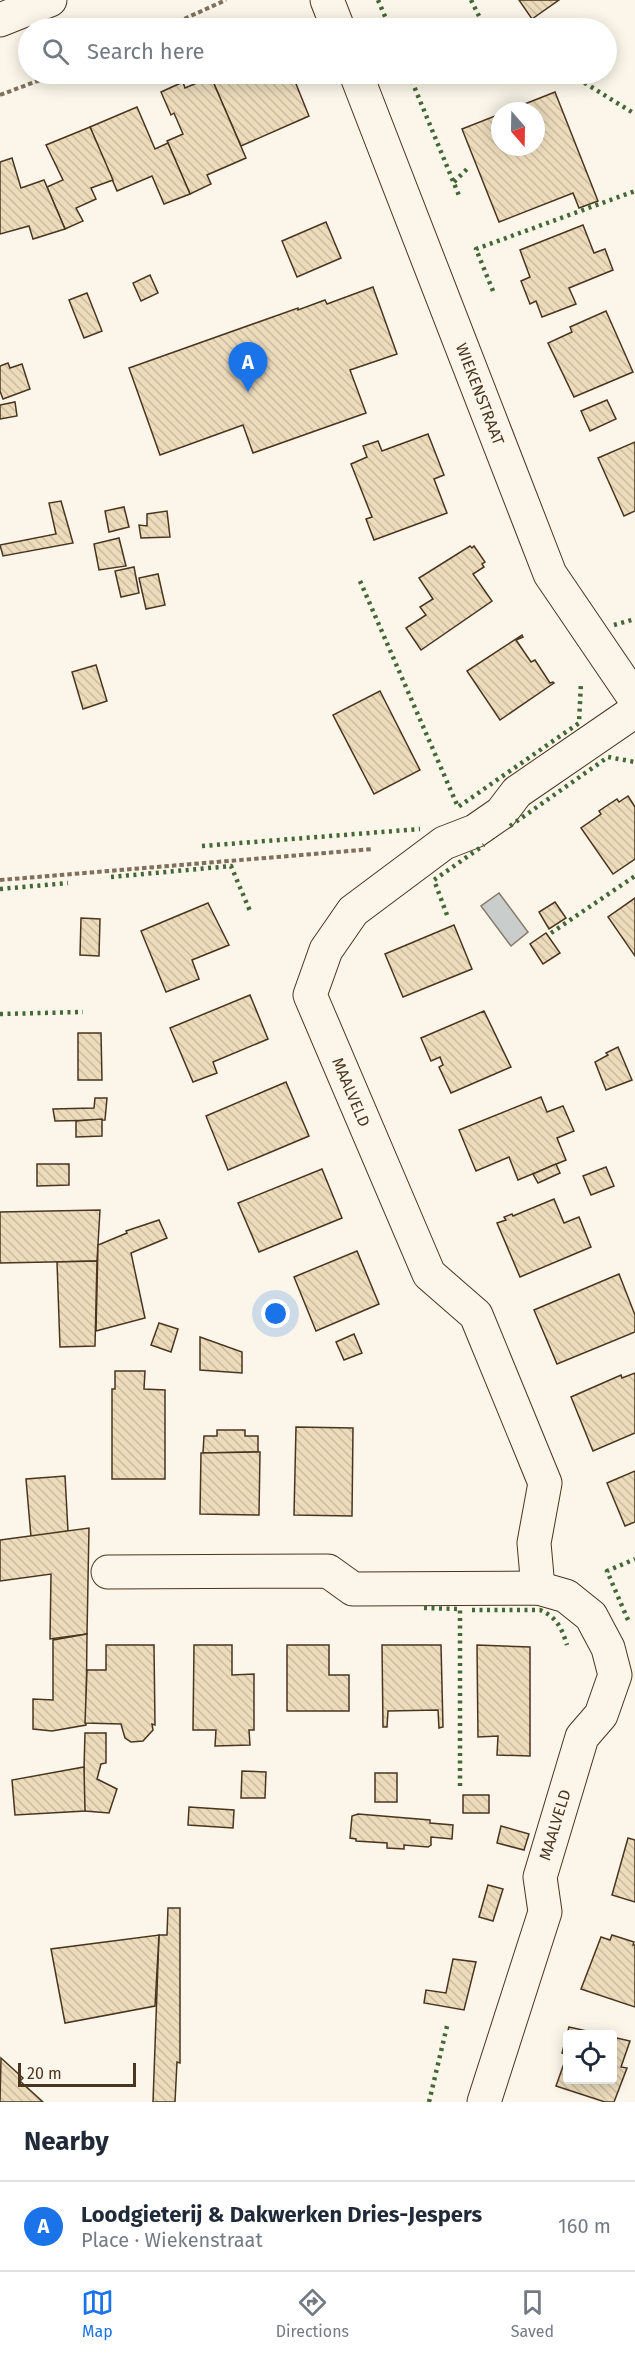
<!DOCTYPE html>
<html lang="en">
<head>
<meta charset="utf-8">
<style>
  body { margin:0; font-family:"Fira Sans",sans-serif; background:#f2f2f3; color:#1f2937 }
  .controls { position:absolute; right:18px; bottom:18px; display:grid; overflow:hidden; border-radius:6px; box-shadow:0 3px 15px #0003 }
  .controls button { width:54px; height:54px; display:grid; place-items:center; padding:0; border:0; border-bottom:2px solid #e0e1e3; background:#fff; color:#1f2937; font:30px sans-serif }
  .compass { position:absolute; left:491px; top:102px; width:54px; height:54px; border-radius:50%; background:#fff; box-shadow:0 3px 15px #0003; rotate:160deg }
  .scale { position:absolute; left:18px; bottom:15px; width:118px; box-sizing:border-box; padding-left:6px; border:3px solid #4a3520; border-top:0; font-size:16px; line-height:21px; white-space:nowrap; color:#4a3520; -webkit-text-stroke:4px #fbf6e9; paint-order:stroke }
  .you { position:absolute; left:276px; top:1314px; width:21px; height:21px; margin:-15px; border:4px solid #fff; border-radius:50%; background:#1a73e8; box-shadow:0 0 0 9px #1a73e833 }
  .badge { display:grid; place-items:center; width:39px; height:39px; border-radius:50%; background:#1a73e8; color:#fff; font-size:20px; font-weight:700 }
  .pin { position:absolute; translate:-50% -50px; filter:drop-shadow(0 2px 3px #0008) }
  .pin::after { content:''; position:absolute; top:32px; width:21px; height:18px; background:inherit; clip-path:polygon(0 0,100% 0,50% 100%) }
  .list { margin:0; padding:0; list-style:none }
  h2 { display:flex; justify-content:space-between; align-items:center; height:78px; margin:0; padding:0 24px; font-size:26px }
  h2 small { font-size:20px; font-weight:400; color:#747a83 }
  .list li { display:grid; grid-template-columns:39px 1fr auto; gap:18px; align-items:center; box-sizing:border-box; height:90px; padding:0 24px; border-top:2px solid #e0e1e3 }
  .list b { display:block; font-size:22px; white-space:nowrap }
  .list p { margin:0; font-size:20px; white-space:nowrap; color:#747a83 }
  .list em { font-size:20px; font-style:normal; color:#747a83 }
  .icon { flex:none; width:33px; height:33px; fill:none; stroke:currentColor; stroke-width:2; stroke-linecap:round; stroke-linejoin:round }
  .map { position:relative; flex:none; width:635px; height:2102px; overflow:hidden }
  .search { position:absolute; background:#fff; box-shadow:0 3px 15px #0003; left:18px; right:18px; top:18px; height:66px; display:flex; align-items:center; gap:15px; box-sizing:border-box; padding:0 21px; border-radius:33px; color:#747a83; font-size:22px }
  .sheet { height:168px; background:#fff }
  nav { display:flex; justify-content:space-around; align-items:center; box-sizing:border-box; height:84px; border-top:2px solid #e0e1e3; background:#fff; font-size:16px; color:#747a83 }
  nav a { display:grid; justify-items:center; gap:3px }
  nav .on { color:#1a73e8 }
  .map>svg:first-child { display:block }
  .water { fill:#c9cecd; stroke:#887966; stroke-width:1.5 }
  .building { fill:url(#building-back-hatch); stroke:#4a3520; stroke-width:1.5 }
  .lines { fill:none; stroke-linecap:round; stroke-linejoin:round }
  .minor-casing { stroke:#4a3520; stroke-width:35 }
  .secondary-casing { stroke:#4a3520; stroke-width:35 }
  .path { stroke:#7f6f5c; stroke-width:4; stroke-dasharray:4.5 3; stroke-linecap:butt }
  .minor { stroke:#fbf6e9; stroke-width:33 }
  .secondary { stroke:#fbf6e9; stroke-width:33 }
  .hedge { stroke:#436837; stroke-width:4.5; stroke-dasharray:3 4.5; stroke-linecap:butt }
  .labels { text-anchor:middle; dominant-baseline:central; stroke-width:4.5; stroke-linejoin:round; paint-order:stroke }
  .street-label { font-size:16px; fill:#4a3520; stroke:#fbf6e9 }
</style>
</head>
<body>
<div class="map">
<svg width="635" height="2102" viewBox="0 0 635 2102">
  <defs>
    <pattern id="building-back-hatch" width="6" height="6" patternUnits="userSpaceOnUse" patternTransform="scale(1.5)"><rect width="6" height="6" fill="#ecdcbc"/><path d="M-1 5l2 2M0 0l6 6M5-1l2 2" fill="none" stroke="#ccbda1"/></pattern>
  </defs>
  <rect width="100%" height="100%" fill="#fbf6e9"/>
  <path class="water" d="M499,893L528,932L511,946L481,906Z"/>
  <g class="building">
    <path d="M519,0H559L532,19Z"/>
    <path d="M219,74H292L309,116L241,146L211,77Z"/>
    <path d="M211,77L246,158L207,175L211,184L190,194L167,141L183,134L174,113L171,115L161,92L183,82L185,88Z"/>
    <path d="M555,92L598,201L579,208L573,193L499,222L462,129L500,114V147H536V111H507Z"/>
    <path d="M137,107L155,149L168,143L190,194L164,204L152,176L117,191L90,127Z"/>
    <path d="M90,127L113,180L91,188L96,199L76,208L83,221L65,229L47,187L63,180L46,145Z"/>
    <path d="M12,158L21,188L44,180L65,229L33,239L29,226L0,234V162Z"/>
    <path d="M326,222L341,258L297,277L282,241Z"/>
    <path d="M583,225L594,253L605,249L613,270L569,288L576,304L542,317L536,301L530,304L521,281L530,277L520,250Z"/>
    <path d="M150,275L158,293L141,301L133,283Z"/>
    <path d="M373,287L397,354L350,370L366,413L253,453L243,425L160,455L129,368L298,308V310L325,300L327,304Z"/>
    <path d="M87,293L102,331L84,338L69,300Z"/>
    <path d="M606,311L633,372L574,397L548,343L572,332L570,327Z"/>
    <path d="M8,363L10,368L22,364L30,389L3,399L0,391V366Z"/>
    <path d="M607,400L616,419L590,431L581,411Z"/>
    <path d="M15,402L17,416L0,419V405Z"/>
    <path d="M428,434L444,475L434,479L447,513L374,540L366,519L372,517L351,464L367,457L363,446L378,441L382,451Z"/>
    <path d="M635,442V511L624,516L598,458Z"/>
    <path d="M61,501L73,543L3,556L0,545L56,534L49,503Z"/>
    <path d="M124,507L129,527L109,532L105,511Z"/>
    <path d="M167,511L170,537L141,538L139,525L147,526V514Z"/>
    <path d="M119,538L126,566L99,570L94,544Z"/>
    <path d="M470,546L472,548L474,546L485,562L482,564L484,567L473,574L492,601L421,650L406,628L426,615L420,607L433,599L419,578Z"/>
    <path d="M134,567L139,593L121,597L115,571Z"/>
    <path d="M158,574L165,605L146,609L139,578Z"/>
    <path d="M522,635L523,637L516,640L531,662L535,660L550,683L553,682L554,683L500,720L467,671Z"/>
    <path d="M96,665L107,701L83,709L72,672Z"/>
    <path d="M380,691L420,770L374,794L333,715Z"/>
    <path d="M628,796L635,807V859L613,874L581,828L601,814L599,811L617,799L619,802Z"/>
    <path d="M635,898V956L608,917Z"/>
    <path d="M555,902L566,918L549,929L539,912Z"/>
    <path d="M208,903L229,945L192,960L199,979L166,992L141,931Z"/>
    <path d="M81,918L100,919L99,956L80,955Z"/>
    <path d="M454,925L472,969L403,997L385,954Z"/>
    <path d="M546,933L560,953L543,964L530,944Z"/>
    <path d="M250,995L268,1039L213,1062L217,1073L193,1082L170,1028Z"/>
    <path d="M484,1011L511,1067L451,1093L439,1067L443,1065L440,1057L431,1061L421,1038Z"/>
    <path d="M78,1033H101L102,1080H78Z"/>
    <path d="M618,1047L632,1080L606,1090L595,1062L608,1055L606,1053Z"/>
    <path d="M286,1082L309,1136L228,1170L206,1116Z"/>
    <path d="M541,1097L547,1112L563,1106L574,1131L557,1138L566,1160L518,1180L509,1157L476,1171L459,1130Z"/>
    <path d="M95,1098H107L105,1120L55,1121L53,1109L94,1108Z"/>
    <path d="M102,1119V1136L76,1137V1121Z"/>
    <path d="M37,1164H69V1185L37,1186Z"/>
    <path d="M556,1164L560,1173L538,1183L533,1174Z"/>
    <path d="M606,1167L614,1186L591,1195L583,1176Z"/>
    <path d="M322,1169L342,1218L259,1252L238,1203Z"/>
    <path d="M554,1199L564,1223L579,1217L591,1247L520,1277L497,1223L506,1220L504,1217L512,1214L513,1216Z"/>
    <path d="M100,1210L97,1261L0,1263V1212Z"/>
    <path d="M159,1220L167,1238L131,1253L145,1318L96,1331L98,1245L127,1233L126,1231Z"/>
    <path d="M357,1251L379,1304L316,1331L294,1277Z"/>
    <path d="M97,1261L95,1346L60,1347L57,1262Z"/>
    <path d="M619,1274L635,1315V1332L557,1364L534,1310Z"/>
    <path d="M159,1323L178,1329L171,1352L151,1345Z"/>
    <path d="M354,1334L362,1353L344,1360L336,1342Z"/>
    <path d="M200,1337L242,1352V1373L200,1370Z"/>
    <path d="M115,1371H145L144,1389L165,1390V1479H112V1389H115Z"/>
    <path d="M635,1373V1433L593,1451L571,1397L621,1375L622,1378Z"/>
    <path d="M296,1427L353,1428L352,1516L294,1515Z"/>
    <path d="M217,1430H245V1436H258V1452L203,1453L204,1436H217Z"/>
    <path d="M260,1452L259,1515L200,1514L201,1453Z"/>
    <path d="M635,1471V1522L625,1526L607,1483Z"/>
    <path d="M65,1476L68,1531L31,1537L26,1479Z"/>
    <path d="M89,1528L87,1634L50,1639L51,1574L0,1581V1540Z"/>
    <path d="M87,1634L86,1725L52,1731L33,1729V1699L53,1700V1640Z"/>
    <path d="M106,1645H154L155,1725L152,1724L153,1730L143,1741L131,1742L125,1738L121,1724L85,1723L87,1670H106Z"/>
    <path d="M194,1645H232V1675L254,1674V1730H249L250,1745L215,1746L216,1730H193Z"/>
    <path d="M287,1645H329V1675H349V1711H287Z"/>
    <path d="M382,1645H441L443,1727L439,1728L438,1710L388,1711L387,1727H383Z"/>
    <path d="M477,1645L530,1647V1756L497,1755L498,1736L478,1737Z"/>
    <path d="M85,1733H106V1763L101,1764L97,1779L117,1789L109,1813L85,1811L83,1804Z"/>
    <path d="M84,1767L85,1811L15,1815L12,1780Z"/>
    <path d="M242,1771L266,1772L265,1798H241Z"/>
    <rect x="375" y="1773" width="22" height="29"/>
    <rect x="463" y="1795" width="26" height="18"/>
    <path d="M189,1807L234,1810L233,1828L188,1825Z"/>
    <path d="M358,1814L430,1820V1823L453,1825L452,1839L431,1837V1845L428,1847L404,1845V1849L387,1848V1843L356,1841V1839L350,1838L352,1816Z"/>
    <path d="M501,1826L529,1834L524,1850L497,1843Z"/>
    <path d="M628,1838L635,1840V1902L612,1895Z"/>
    <path d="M488,1885L503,1889L493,1921L479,1917Z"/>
    <path d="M168,1908H180V2063L177,2062L175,2102H153L159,1935H167Z"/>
    <path d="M159,1935L155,2006L65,2023L51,1949Z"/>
    <path d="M612,1935L634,1942L633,1945H635V2007L581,1989L601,1937L610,1940Z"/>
    <path d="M453,1959L476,1962L464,2010L424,2003L426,1990L446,1993Z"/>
    <path d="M569,2027L600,2034H568V2080H612V2037L630,2041L621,2067L627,2068L614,2102H605L556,2086L567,2055L562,2053Z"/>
    <path d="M1,2058L23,2078L20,2081L43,2102H0Z"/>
  </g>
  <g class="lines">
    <defs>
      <g id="minor">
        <path d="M327,0L338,28"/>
        <path d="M356,74L550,574L635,699"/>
        <path d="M108,1572L328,1571L353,1589L538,1588L566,1596L591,1616L608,1648L615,1675L601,1715L582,1737L540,1877L545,1912L484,2102"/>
        <path d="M538,1588L534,1543L545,1483L476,1315L429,1274L310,995L326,950L353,911L444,843L475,831L501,813L517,792L635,711"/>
      </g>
      <path id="secondary" d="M0,20L50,0"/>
    </defs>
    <use href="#minor" class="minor-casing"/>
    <use href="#secondary" class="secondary-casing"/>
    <g class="path">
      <path d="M164,28L226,0"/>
      <path d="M0,95L56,74"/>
      <path d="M0,880L373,849"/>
    </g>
    <use href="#minor" class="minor"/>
    <use href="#secondary" class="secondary"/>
    <g class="hedge">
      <path d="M378,0L390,28"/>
      <path d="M471,0L485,28"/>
      <path d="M409,74L460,198"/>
      <path d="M556,74L580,80L635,114"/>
      <path d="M454,182L469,167"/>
      <path d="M493,291L476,249L635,191"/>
      <path d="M360,581L458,807L579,723L581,682"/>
      <path d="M614,625L635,619"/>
      <path d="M510,826L608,757L635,762"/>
      <path d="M202,846L420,829"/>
      <path d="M111,877L231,866L250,911"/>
      <path d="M0,889L68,883"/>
      <path d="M447,915L434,880L484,845"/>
      <path d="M551,933L635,876"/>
      <path d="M0,1014L83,1012"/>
      <path d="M424,1608L460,1609V1788"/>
      <path d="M472,1610H540C557,1617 562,1629 567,1645"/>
      <path d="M628,1620L607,1571L635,1559"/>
      <path d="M429,2102L448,2022"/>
    </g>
  </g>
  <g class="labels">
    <g class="street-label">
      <text transform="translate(480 394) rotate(69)">WIEKENSTRAAT</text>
      <text transform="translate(351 1092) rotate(67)">MAALVELD</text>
      <text transform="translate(555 1825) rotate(-73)">MAALVELD</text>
    </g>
  </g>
</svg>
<div class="controls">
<button><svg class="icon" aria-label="locate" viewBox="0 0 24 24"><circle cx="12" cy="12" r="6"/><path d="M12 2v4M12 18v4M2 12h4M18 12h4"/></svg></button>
</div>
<svg class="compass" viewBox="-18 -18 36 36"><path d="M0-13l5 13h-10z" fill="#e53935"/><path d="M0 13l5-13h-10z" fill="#747a83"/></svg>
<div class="scale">20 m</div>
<div class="you"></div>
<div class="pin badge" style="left:248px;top:392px">A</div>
<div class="search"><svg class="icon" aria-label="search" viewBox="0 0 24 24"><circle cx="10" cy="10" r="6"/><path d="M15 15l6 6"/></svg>Search here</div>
</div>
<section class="sheet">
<h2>Nearby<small></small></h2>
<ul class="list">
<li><span class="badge">A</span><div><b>Loodgieterij &amp; Dakwerken Dries-Jespers</b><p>Place · Wiekenstraat</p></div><em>160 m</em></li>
</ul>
</section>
<nav>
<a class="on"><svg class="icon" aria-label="map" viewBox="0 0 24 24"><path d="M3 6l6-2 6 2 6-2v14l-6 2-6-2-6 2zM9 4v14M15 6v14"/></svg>Map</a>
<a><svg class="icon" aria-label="directions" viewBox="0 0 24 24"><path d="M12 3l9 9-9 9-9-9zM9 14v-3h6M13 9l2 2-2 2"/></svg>Directions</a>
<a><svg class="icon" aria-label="saved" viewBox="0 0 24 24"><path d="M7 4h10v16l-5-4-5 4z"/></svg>Saved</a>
</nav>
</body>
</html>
